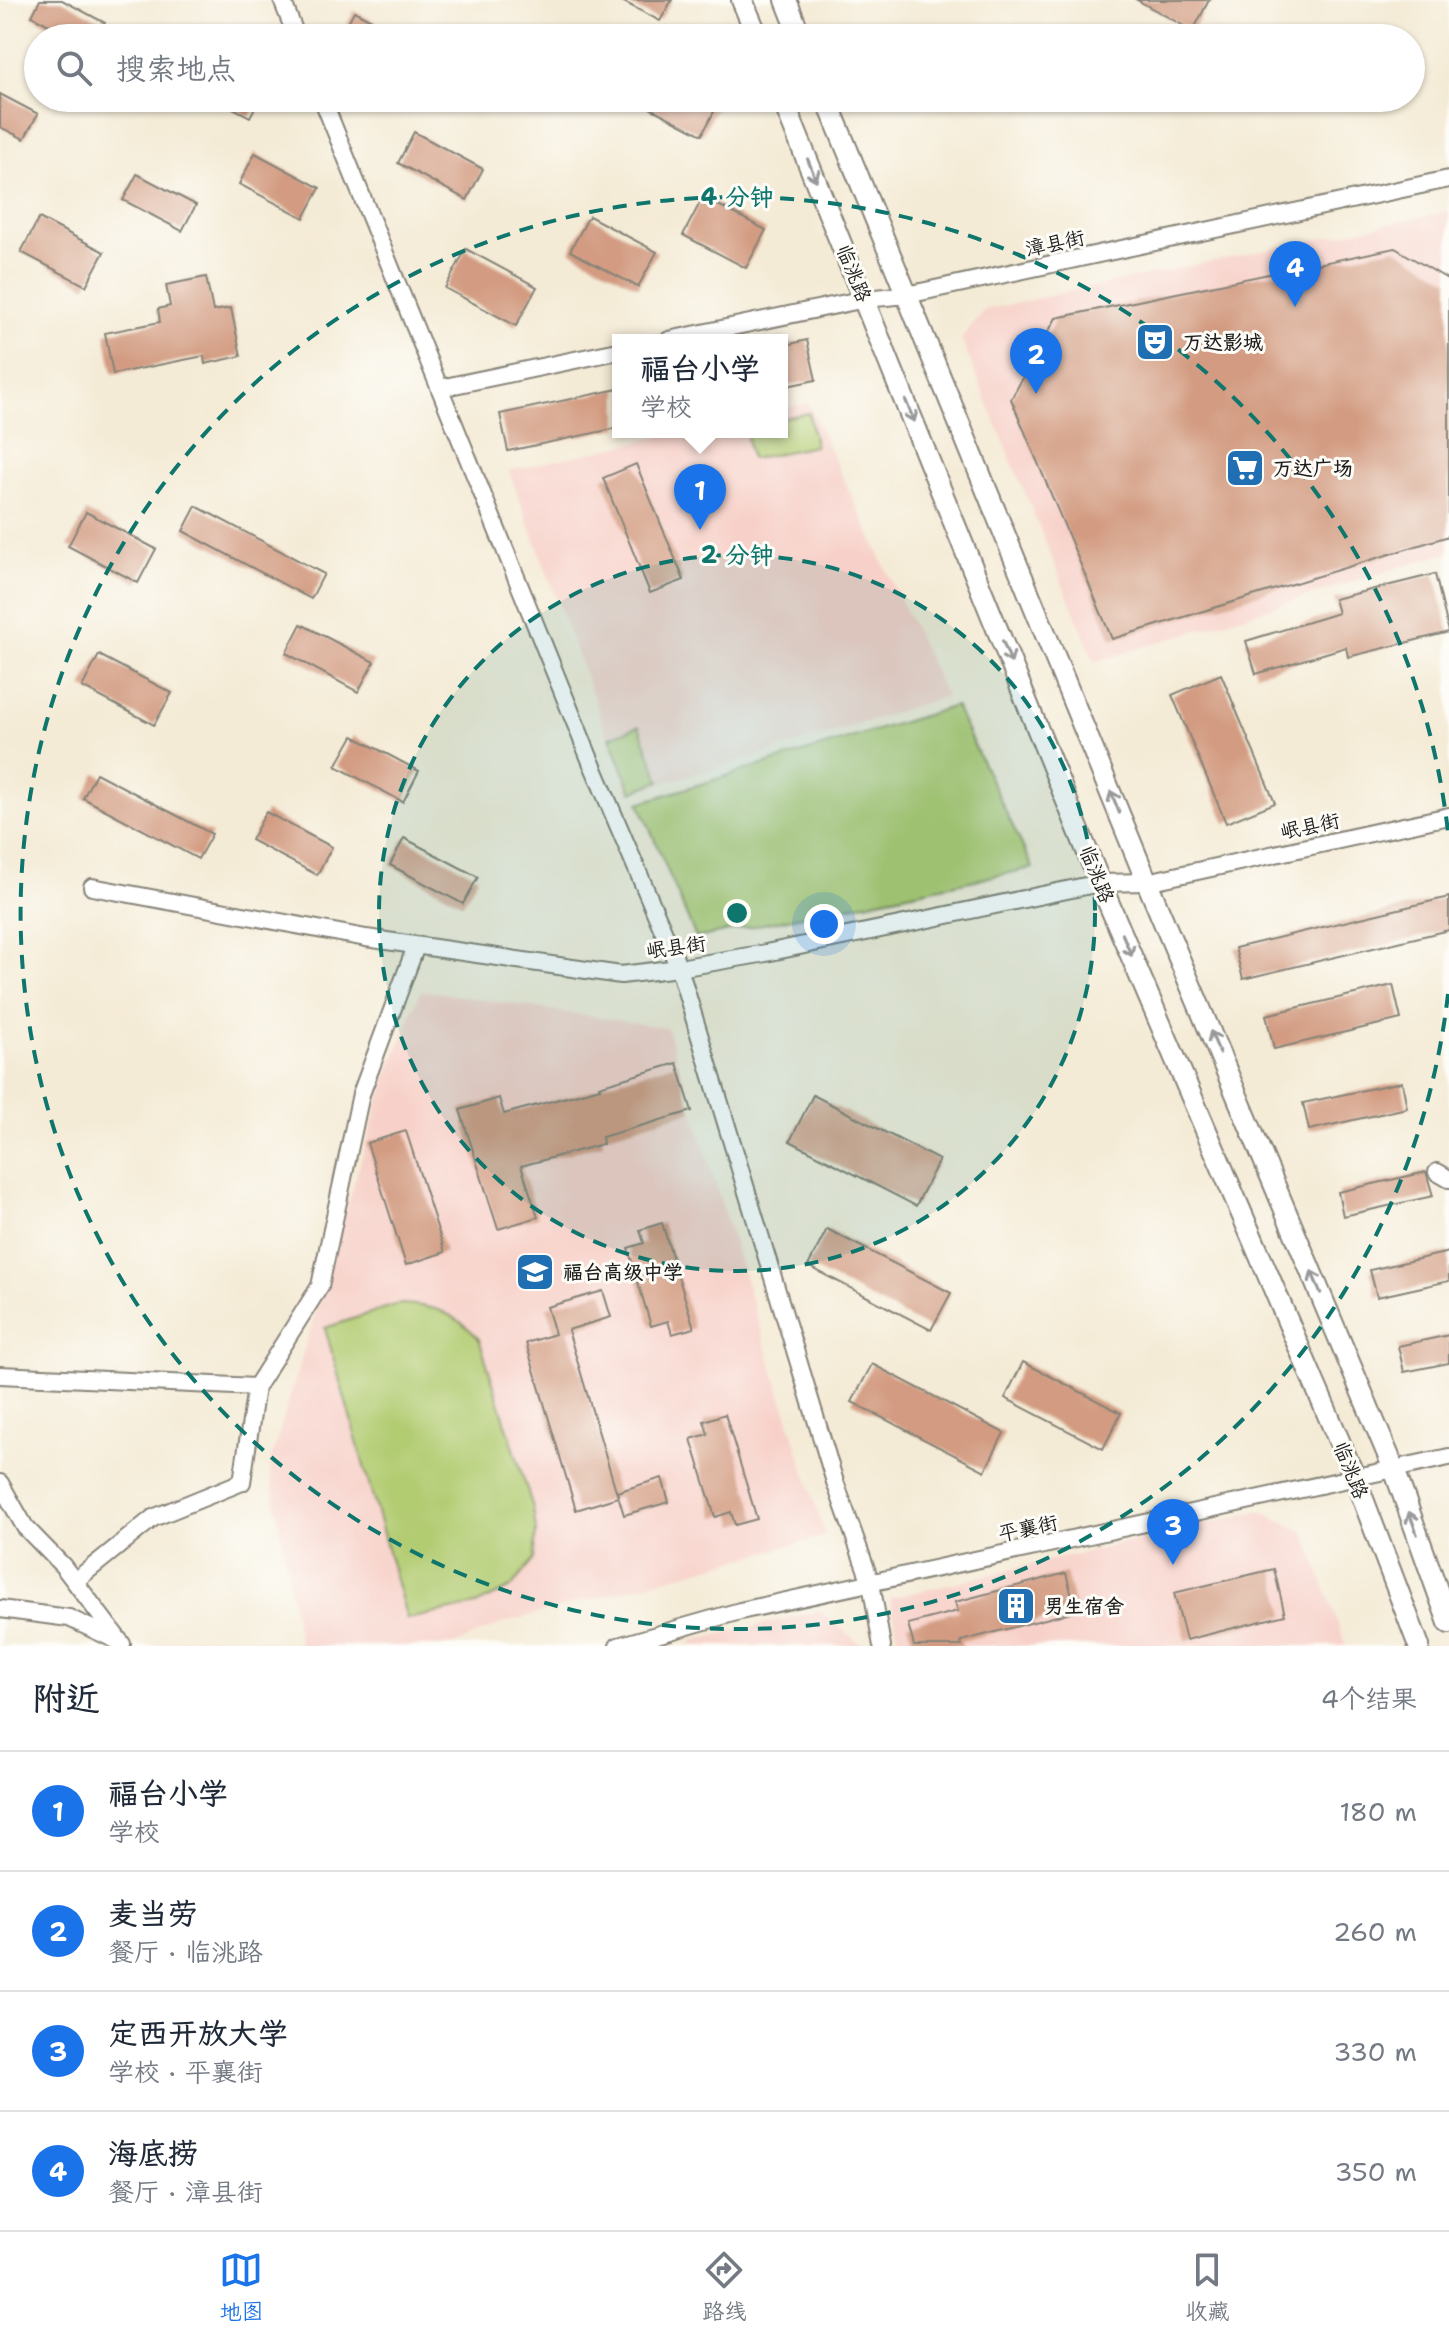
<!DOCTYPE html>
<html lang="zh">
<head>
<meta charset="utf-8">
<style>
  body { margin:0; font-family:"Shantell Sans","LXGW WenKai TC",sans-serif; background:#f6f6f7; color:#1f2937 }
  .you { position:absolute; left:824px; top:924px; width:28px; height:28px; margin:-20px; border:6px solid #fff; border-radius:50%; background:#1a73e8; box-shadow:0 0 0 12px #1a73e833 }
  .badge { display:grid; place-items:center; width:52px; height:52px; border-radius:50%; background:#1a73e8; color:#fff; font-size:26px; font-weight:700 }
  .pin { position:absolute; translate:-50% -66px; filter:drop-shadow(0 2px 4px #0008) }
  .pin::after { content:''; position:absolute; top:42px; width:28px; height:24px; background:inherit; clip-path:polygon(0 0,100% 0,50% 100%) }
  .popup { position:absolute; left:612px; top:334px; width:176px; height:104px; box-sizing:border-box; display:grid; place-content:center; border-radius:0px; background:#fff; filter:drop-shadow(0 2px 6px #0005); font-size:26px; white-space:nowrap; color:#747a83 }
  .popup b { font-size:30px; color:#1f2937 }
  .popup::after { content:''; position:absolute; left:50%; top:100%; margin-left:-16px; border:16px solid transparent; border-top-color:#fff }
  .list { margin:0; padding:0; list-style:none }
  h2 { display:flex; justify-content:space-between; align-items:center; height:104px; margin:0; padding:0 32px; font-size:34px }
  h2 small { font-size:26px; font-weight:400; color:#747a83 }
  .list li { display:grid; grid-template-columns:52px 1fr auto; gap:24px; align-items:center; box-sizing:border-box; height:120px; padding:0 32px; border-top:2px solid #e0e1e3 }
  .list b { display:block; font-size:30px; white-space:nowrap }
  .list p { margin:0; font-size:26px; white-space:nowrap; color:#747a83 }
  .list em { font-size:26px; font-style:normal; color:#747a83 }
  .icon { flex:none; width:44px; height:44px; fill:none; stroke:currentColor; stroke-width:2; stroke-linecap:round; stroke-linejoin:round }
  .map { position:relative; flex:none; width:1449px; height:1646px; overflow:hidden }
  .search { position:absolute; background:#fff; box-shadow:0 2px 6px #0004; left:24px; right:24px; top:24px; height:88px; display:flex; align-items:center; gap:20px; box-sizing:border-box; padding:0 28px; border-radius:44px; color:#747a83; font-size:30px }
  .sheet { height:584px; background:#fff }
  nav { display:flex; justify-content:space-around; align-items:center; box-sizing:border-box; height:112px; border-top:2px solid #e0e1e3; background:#fff; font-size:22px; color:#747a83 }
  nav a { display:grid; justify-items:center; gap:4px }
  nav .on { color:#1a73e8 }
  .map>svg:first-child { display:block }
  .built { fill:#f7d1c9 }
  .green { fill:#b2cc72; stroke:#677447; stroke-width:2 }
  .building { fill:#d39c82 }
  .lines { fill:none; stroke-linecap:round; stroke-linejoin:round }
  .minor-casing { stroke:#888479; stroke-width:20 }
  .major-casing { stroke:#888479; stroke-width:24 }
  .minor { stroke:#fff; stroke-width:16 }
  .major { stroke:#fff; stroke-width:20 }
  .oneway { stroke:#999 }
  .ring { fill:none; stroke:#0f766e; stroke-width:4; stroke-dasharray:14 10 }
  .labels { text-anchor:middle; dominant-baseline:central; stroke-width:6; stroke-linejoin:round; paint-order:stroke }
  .street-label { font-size:20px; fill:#1c1c1c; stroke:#fdfcf7 }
  .poi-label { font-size:20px; font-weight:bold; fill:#1c1c1c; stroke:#fdfcf7; text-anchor:start }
  .centre { fill:#0f766e; stroke:#fdfcf7; stroke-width:4 }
  .ring-label { font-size:24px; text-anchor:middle; font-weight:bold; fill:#0f766e; stroke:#fdfcf7; stroke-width:6; stroke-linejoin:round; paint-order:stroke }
</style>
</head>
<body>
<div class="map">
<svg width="1449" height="1646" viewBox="0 0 1449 1646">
  <rect width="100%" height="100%" fill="#fdfcf7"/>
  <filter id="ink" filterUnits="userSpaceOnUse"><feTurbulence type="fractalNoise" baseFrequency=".0125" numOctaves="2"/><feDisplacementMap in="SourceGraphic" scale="16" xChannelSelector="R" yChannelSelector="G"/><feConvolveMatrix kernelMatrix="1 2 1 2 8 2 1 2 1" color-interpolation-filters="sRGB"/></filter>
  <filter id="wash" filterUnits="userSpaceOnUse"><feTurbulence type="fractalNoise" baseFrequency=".006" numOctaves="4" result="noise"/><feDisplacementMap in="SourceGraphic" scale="32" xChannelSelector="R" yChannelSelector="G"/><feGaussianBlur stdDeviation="1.8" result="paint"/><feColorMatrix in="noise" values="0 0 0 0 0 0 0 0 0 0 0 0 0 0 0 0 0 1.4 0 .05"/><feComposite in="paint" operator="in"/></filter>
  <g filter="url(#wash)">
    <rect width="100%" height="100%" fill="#f4ebd6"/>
    <g class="built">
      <path d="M1449,211V552L1095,662L961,339L984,310Z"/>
      <path d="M808,403L946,696L816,738L629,793L509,471L680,432H782V409Z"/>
      <path d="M421,990L667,1028L825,1536L503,1623L452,1646H300L269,1466L386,1077Z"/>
      <path d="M1260,1511L1305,1532L1346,1646H900L890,1598Z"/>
      <path d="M819,1611L863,1646H692L691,1641Z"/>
    </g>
    <g class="green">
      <path d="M809,413L815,446L751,459L746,432H782V418Z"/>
      <path d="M955,706L1033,868L696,938L639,803Z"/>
      <path d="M639,726L660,781L632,792L610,737Z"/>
      <path d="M398,1304C433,1305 455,1312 479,1339L533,1508L536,1531L534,1559L511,1588L476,1605L407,1619L325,1328Z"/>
    </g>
    <g id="blocks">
      <g class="building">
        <path d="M40,0H62L105,23L97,38H73L32,16Z"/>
        <path d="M620,0H672L660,21Z"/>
        <path d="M1137,0H1209L1193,31Z"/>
        <path d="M354,11L406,38H340Z"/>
        <path d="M0,94L38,114L24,139L0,127Z"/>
        <path d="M214,98H260L250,117Z"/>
        <path d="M631,98H706L718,104L702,135Z"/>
        <path d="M414,132L483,169L467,200L398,163Z"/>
        <path d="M255,153L320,188L304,218L239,184Z"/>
        <path d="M137,174L196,205L182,231L123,200Z"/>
        <path d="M703,197L766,230L746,268L683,235Z"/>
        <path d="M589,216L657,252L638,287L570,251Z"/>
        <path d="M39,218L104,252L86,286L21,252Z"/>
        <path d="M1395,248L1449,280V536L1112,639L1011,399L1056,318Z"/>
        <path d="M466,249L537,287L516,326L445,288Z"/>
        <path d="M206,277L213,311L231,308L241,356L205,364L204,356L113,374L105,333L160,322L158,309L170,306L166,285Z"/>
        <path d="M807,340L816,380L782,387V346Z"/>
        <path d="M618,389V428L508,451L500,414Z"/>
        <path d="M636,464L684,580L650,593L603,478Z"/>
        <path d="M196,506L324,574L311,599L183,531Z"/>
        <path d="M86,512L156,549L138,583L68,546Z"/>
        <path d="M1435,574L1449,632L1348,657L1346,647L1256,674L1246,641L1338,613L1334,599Z"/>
        <path d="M301,624L374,662L358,692L286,653Z"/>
        <path d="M99,655L172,693L154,725L82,687Z"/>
        <path d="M1221,674L1275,803L1226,823L1172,695Z"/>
        <path d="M353,736L419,771L403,802L336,766Z"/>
        <path d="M96,773L212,834L198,859L83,798Z"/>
        <path d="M266,812L332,847L317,875L251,840Z"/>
        <path d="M404,838L478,877L463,904L390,865Z"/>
        <path d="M1449,897V930L1243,979L1235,948Z"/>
        <path d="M1393,985L1401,1019L1274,1049L1266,1015Z"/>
        <path d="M677,1063L692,1111L602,1137L603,1144L521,1166L538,1217L498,1229L460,1110L499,1098L504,1114L600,1088L599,1086Z"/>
        <path d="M1402,1082L1407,1108L1309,1130L1303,1103Z"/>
        <path d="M813,1095L939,1160L916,1206L790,1141Z"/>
        <path d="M406,1131L445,1252L406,1265L367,1143Z"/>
        <path d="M1426,1172L1433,1196L1343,1216L1338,1192Z"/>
        <path d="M662,1223L694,1328L672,1334L668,1321L651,1326L628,1248L644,1243L640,1230Z"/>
        <path d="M827,1229L951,1293L931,1330L808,1266Z"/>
        <path d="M1449,1252V1281L1377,1297L1370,1270Z"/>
        <path d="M603,1291L611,1317L568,1330L618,1497L576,1510L526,1343L555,1334L547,1307Z"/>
        <path d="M1449,1335V1363L1404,1372L1398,1346Z"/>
        <path d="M1023,1362L1121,1413L1103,1449L1005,1398Z"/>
        <path d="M872,1364L1004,1433L985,1471L852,1402Z"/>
        <path d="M725,1414L757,1519L735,1525L731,1512L715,1517L691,1439L708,1434L704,1421Z"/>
        <path d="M662,1478L669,1502L624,1515L617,1492Z"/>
        <path d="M1274,1569L1285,1615L1186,1640L1174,1593Z"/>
        <path d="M1066,1573L1076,1611L961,1641L962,1646H914L908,1624L958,1611L955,1602Z"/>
      </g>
    </g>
  </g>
  <g filter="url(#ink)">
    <use href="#blocks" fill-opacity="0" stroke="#888479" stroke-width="2"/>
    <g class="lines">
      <defs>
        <g id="minor">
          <path d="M282,0L297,38"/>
          <path d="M322,98L589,757L679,968L835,1482L871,1583L882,1646"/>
          <path d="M669,340L865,299L907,295L1449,179"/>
          <path d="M440,388L618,351"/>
          <path d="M92,887L366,938L621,975L679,968L766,953L1100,883L1147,882L1449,816"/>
          <path d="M1437,1172L1449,1179"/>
          <path d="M0,1375L256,1387"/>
          <path d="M0,1483L25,1527L63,1566L122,1644"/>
          <path d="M75,1581L153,1518L242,1482L256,1387L320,1286L361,1094L416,946"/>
          <path d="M0,1609L69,1618L118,1641"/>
          <path d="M618,1646L740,1611L1449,1457"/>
        </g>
        <g id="major">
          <path d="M742,0L758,38"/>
          <path d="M786,0L801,38"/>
          <path d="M782,98L1100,883L1355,1478L1419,1646"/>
          <path d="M826,98L1147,882L1394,1469L1449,1623"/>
        </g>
      </defs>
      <use href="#minor" class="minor-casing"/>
      <use href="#major" class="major-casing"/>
      <use href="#minor" class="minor"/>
      <use href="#major" class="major"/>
    </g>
    <defs><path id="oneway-shaft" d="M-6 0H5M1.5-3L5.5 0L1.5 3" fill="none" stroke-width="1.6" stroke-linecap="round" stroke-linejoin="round" transform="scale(2)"/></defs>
    <g class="oneway">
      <use href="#oneway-shaft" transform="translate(812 170) rotate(68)"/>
      <use href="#oneway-shaft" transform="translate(910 411) rotate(68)"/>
      <use href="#oneway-shaft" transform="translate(1007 652) rotate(68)"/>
      <use href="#oneway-shaft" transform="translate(1115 802) rotate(-112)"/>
      <use href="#oneway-shaft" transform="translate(1127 945) rotate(67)"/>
      <use href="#oneway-shaft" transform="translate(1215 1042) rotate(-113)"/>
      <use href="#oneway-shaft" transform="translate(1316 1282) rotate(-113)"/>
      <use href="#oneway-shaft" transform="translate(1413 1523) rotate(-110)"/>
    </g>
  </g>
  <circle cx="737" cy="913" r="358" fill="#0f766e" fill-opacity=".12"/>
  <g class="ring">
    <circle cx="737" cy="913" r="358"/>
    <path d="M1448 994A716 716 0 1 1 1448 832"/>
  </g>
  <defs>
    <symbol id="theatre-square" viewBox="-11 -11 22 22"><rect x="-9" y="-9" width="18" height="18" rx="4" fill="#1f6fb2" stroke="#fdfcf7"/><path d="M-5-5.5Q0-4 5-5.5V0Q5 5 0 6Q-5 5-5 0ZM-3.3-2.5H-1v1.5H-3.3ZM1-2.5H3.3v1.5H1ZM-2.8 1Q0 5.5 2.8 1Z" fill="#fff"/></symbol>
    <symbol id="supermarket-square" viewBox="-11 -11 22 22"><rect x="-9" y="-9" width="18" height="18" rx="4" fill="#1f6fb2" stroke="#fdfcf7"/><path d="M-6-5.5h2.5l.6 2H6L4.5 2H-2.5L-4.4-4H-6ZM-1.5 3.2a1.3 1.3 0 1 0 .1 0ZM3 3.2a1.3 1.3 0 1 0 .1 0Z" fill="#fff"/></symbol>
    <symbol id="school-square" viewBox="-11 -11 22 22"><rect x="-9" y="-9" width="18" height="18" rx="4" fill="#1f6fb2" stroke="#fdfcf7"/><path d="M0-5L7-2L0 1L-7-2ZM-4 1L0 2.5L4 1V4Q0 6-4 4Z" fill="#fff"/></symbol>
    <symbol id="building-square" viewBox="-11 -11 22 22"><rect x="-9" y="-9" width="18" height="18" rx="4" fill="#1f6fb2" stroke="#fdfcf7"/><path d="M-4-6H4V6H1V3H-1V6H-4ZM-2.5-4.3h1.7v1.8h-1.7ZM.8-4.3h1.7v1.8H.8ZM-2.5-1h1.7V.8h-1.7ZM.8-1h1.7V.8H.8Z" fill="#fff"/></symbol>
  </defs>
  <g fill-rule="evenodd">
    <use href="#theatre-square" x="1133" y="320" width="44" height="44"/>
    <use href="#supermarket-square" x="1223" y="446" width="44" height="44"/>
    <use href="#school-square" x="513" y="1250" width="44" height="44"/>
    <use href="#building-square" x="994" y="1584" width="44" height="44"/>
  </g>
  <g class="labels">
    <g class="street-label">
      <text transform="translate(1055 243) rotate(-12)">漳县街</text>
      <text transform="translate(854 273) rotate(68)">临洮路</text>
      <text transform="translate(1310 826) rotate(-12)">岷县街</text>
      <text transform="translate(1097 874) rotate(68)">临洮路</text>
      <text transform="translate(676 947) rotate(-8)">岷县街</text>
      <text transform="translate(1351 1470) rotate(68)">临洮路</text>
      <text transform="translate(1028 1528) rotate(-12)">平襄街</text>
    </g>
    <g class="poi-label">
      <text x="1183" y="342">万达影城</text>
      <text x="1273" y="468">万达广场</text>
      <text x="563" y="1272">福台高级中学</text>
      <text x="1044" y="1606">男生宿舍</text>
    </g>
  </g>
  <circle cx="737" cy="913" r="12" class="centre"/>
  <g class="ring-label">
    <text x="737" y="205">4 分钟</text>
    <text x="737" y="563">2 分钟</text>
  </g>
</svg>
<div class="you"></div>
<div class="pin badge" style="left:700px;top:530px">1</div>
<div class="popup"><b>福台小学</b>学校</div>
<div class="pin badge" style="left:1036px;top:394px">2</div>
<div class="pin badge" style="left:1173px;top:1565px">3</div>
<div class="pin badge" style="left:1295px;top:307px">4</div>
<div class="search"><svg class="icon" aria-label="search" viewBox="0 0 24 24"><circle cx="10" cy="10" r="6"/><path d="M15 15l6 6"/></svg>搜索地点</div>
</div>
<section class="sheet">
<h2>附近<small>4个结果</small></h2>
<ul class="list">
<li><span class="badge">1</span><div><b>福台小学</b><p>学校</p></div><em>180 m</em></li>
<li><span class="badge">2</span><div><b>麦当劳</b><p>餐厅 · 临洮路</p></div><em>260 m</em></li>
<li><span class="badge">3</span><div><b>定西开放大学</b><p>学校 · 平襄街</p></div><em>330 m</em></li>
<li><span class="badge">4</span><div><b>海底捞</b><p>餐厅 · 漳县街</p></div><em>350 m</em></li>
</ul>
</section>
<nav>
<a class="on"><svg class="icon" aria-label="map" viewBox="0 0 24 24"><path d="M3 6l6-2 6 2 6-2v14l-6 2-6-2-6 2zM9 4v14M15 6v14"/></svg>地图</a>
<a><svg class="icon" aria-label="directions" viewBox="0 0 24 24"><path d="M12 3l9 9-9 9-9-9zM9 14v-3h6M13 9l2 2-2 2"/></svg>路线</a>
<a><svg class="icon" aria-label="saved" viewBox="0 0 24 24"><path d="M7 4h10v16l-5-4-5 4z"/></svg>收藏</a>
</nav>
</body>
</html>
